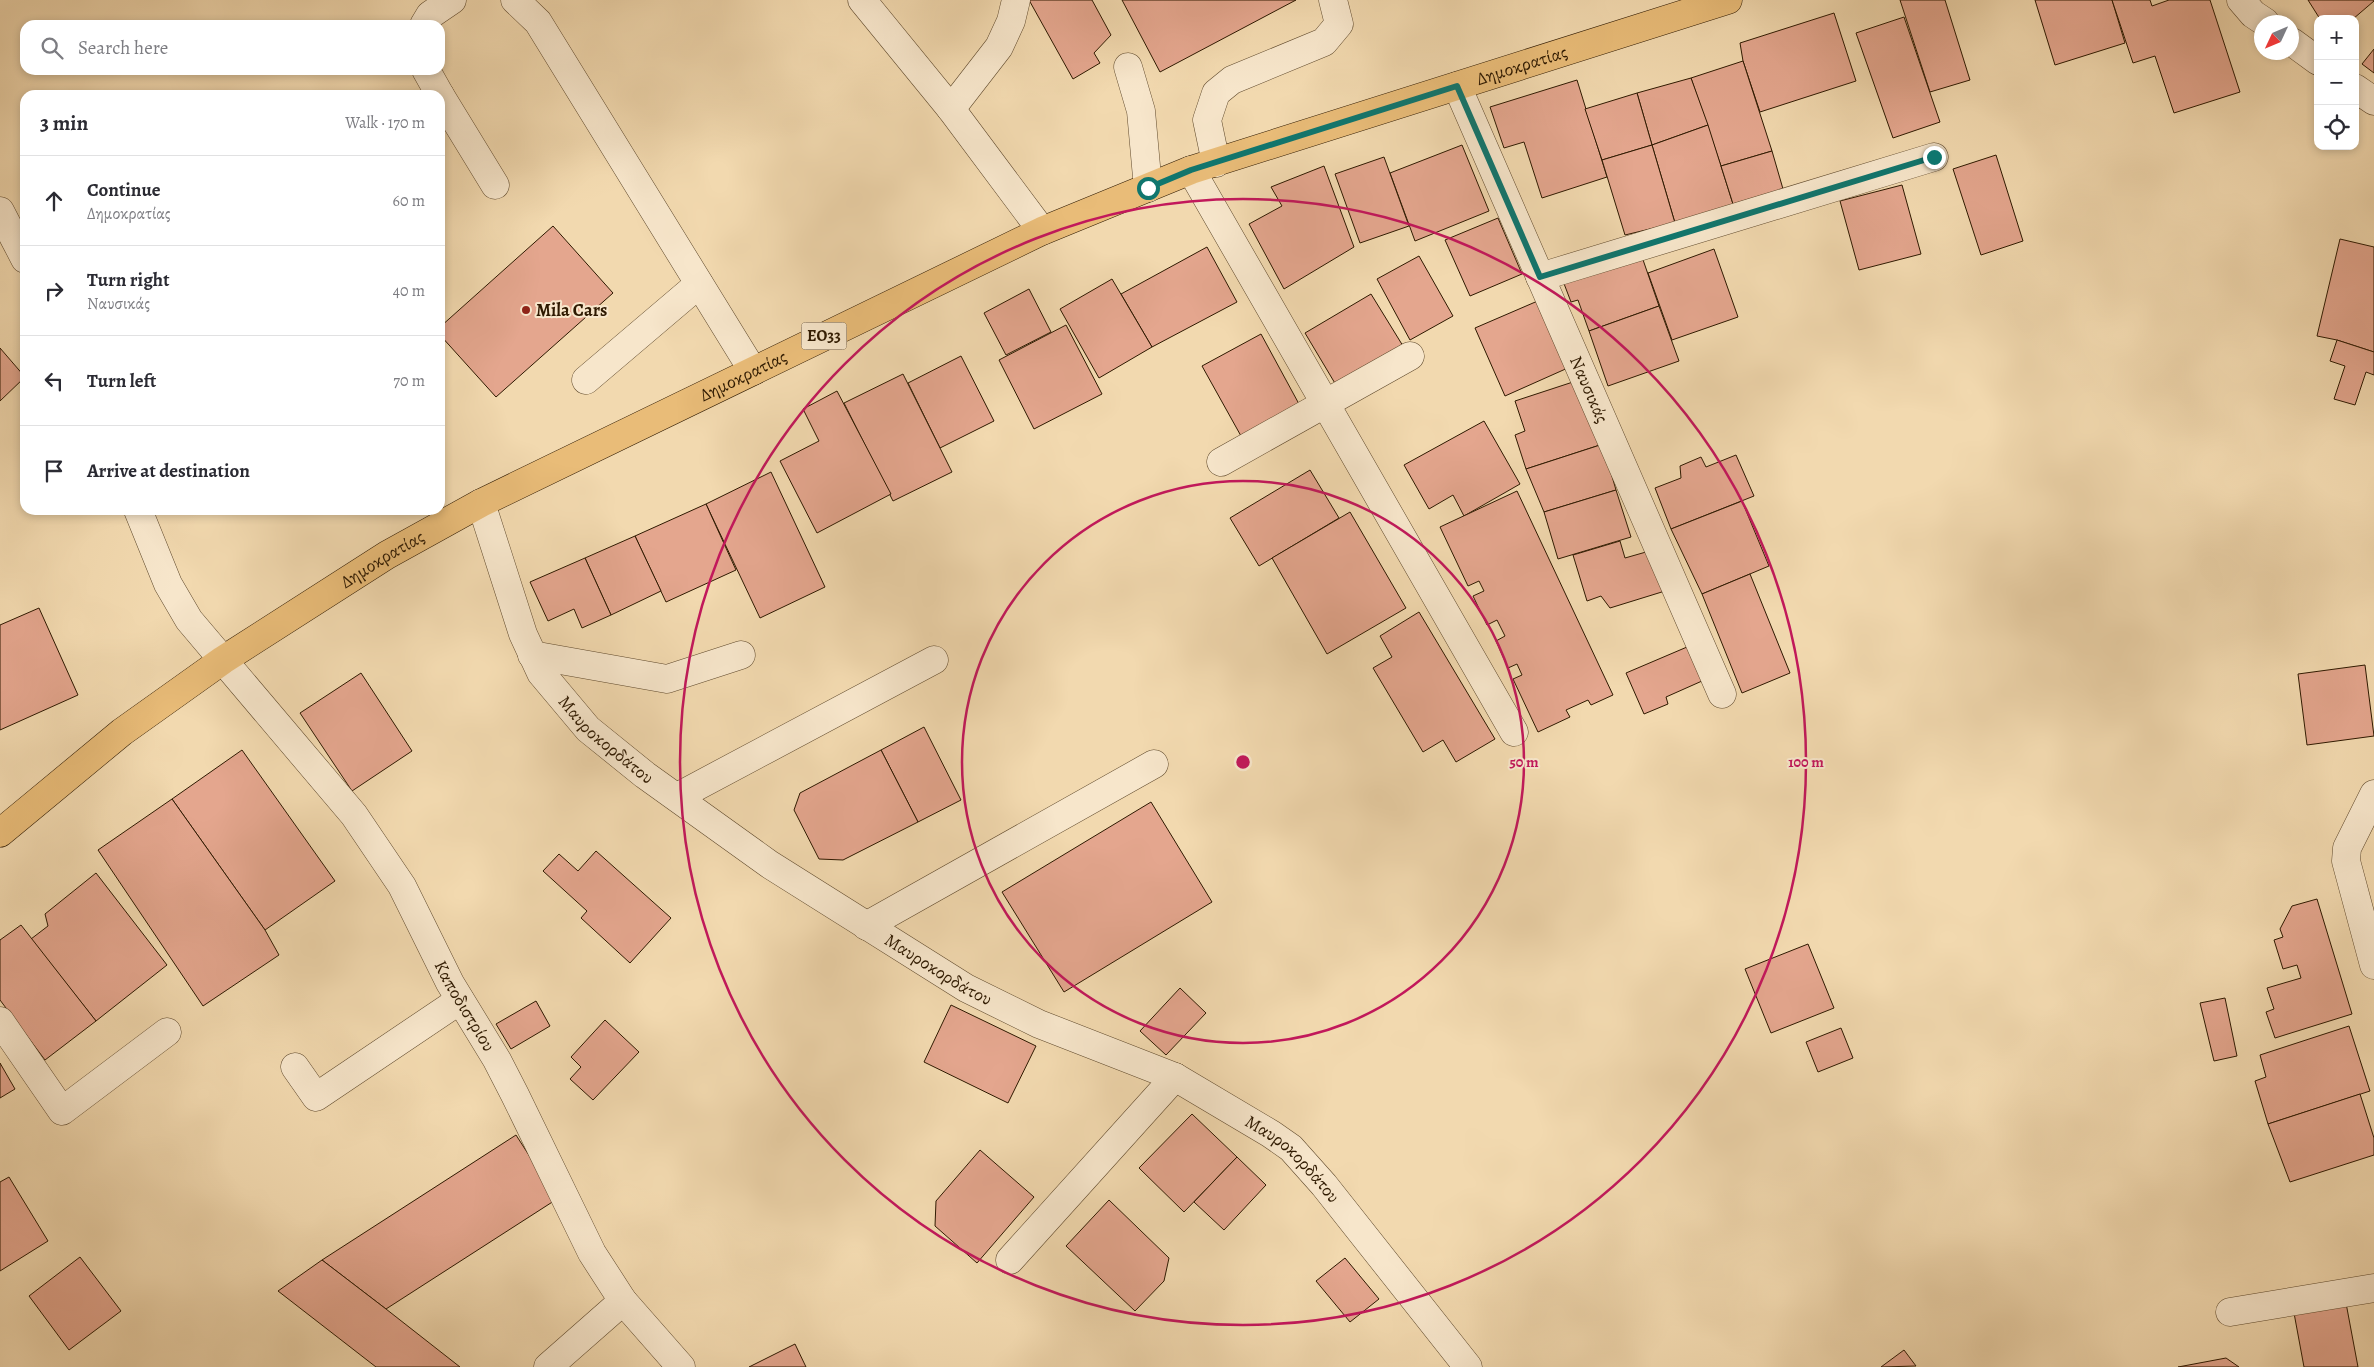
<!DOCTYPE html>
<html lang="en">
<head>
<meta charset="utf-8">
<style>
  body { margin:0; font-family:Alegreya,serif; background:#f2f2f3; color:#2b2b33 }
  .controls { position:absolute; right:15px; top:15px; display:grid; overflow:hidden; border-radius:10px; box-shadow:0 2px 8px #0003 }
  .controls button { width:45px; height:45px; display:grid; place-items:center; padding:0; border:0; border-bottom:1px solid #e1e1e2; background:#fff; color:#2b2b33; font:25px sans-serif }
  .compass { position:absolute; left:2254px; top:15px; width:45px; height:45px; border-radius:50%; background:#fff; box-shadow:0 2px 8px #0003; rotate:226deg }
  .stop { position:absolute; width:15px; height:15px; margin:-11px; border:4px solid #0f766e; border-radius:50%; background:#fff }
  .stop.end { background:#0f766e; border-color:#fff; box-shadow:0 1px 5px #0008 }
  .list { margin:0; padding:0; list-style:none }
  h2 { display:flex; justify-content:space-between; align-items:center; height:65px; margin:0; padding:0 20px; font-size:21px }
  h2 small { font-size:16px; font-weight:400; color:#7c7c81 }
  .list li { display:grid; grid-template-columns:32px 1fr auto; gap:15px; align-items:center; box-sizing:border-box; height:90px; padding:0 20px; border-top:1px solid #e1e1e2 }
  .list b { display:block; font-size:19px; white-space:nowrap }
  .list p { margin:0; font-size:16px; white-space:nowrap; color:#7c7c81 }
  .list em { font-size:16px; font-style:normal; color:#7c7c81 }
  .icon { flex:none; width:28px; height:28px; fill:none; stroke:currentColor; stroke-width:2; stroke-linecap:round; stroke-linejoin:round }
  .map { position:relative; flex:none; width:2374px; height:1367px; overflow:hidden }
  .search { position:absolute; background:#fff; box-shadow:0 2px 8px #0003; left:20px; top:20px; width:425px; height:55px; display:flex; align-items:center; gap:12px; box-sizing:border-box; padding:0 18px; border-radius:15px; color:#7c7c81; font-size:19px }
  .panel { position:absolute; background:#fff; box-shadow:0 2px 8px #0003; left:20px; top:90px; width:425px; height:425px; border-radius:15px }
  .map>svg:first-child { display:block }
  .building { fill:#e4a68e; stroke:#2e1900 }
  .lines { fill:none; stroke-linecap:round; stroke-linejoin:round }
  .minor-casing { stroke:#5f492c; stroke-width:29 }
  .major-casing { stroke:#2e1900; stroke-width:29 }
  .minor { stroke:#f7e6cb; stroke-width:28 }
  .major { stroke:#e9bc78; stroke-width:28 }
  .route { stroke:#0f766e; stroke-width:6 }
  .ring { fill:none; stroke:#c2185b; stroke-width:2.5 }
  .poi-dot { fill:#8f2418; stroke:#f7e6cb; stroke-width:2 }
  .labels { text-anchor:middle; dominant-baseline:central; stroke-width:4; stroke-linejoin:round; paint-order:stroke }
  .shield { fill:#f7e6cb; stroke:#6a563d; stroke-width:1 }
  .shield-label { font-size:16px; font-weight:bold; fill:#2e1900 }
  .street-label { font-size:18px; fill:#2e1900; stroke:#f7e6cb }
  .poi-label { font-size:18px; font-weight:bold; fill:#2e1900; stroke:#f7e6cb; text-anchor:start }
  .centre { fill:#c2185b; stroke:#f7e6cb; stroke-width:2.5 }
  .ring-label { font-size:15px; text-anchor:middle; font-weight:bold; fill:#c2185b; stroke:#f7e6cb; stroke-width:4; stroke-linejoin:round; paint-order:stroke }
</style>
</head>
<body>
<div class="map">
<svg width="2374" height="1367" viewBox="0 0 2374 1367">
  <rect width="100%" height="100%" fill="#f2d9af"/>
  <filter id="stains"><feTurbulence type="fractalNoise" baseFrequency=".004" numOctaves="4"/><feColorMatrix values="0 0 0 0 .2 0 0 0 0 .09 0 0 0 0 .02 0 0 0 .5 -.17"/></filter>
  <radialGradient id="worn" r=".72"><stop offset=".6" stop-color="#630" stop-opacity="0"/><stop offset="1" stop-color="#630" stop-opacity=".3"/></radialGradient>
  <g class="building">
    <path d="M1029,0H1092L1111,35L1094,53L1100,63L1073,79Z"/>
    <path d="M1122,0H1296L1160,72Z"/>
    <path d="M1900,0H1945L1970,80L1930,92Z"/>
    <path d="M2035,0H2112L2125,43L2055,65Z"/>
    <path d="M2112,0H2150L2152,6L2169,0H2210L2240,92L2174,113L2155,56L2133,63Z"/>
    <path d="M2308,0H2374V1L2353,19H2320Z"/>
    <path d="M1834,13L1856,81L1760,112L1743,61L1740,43Z"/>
    <path d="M1904,17L1940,122L1893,138L1856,33Z"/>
    <path d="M2374,49V73L2362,64Z"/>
    <path d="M1743,61L1772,151L1721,166L1691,78Z"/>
    <path d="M1691,78L1708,125L1652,145L1637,93Z"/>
    <path d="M1577,80L1607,177L1542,198L1524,142L1504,148L1490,107Z"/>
    <path d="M1637,93L1652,145L1602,160L1585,109Z"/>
    <path d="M1708,125L1733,204L1675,223L1652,145Z"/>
    <path d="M1462,145L1489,211L1415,241L1390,173Z"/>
    <path d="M1652,145L1675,223L1625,235L1602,160Z"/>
    <path d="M1772,151L1783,189L1733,204L1721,166Z"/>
    <path d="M1996,155L2023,241L1981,255L1953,169Z"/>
    <path d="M1384,157L1409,226L1360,243L1335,174Z"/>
    <path d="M1324,166L1354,247L1284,289L1249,224L1282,206L1271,187Z"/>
    <path d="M1902,185L1921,254L1859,270L1840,201Z"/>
    <path d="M1498,218L1522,274L1470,296L1445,240Z"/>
    <path d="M553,226L613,293L496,397L440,335V327Z"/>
    <path d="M2340,239L2374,247V352L2337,340L2317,336Z"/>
    <path d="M1207,247L1237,302L1152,347L1121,294Z"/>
    <path d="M1714,249L1738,317L1672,340L1648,273Z"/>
    <path d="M1641,254L1659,306L1589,331L1578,300L1571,302L1563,281Z"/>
    <path d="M1419,256L1453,316L1410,340L1377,279Z"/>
    <path d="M1112,279L1152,347L1099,378L1060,309Z"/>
    <path d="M1029,289L1051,332L1006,355L984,313Z"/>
    <path d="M1371,294L1403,346L1336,385L1305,333Z"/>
    <path d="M1540,300L1570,367L1505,396L1475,328Z"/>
    <path d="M1659,306L1679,361L1608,386L1589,331Z"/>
    <path d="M1066,325L1102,394L1034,429L999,360Z"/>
    <path d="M1261,334L1299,404L1241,436L1202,366Z"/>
    <path d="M2337,340L2374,352V375L2366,372L2355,405L2334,399L2345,366L2330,361Z"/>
    <path d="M0,348L25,377L0,401Z"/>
    <path d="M961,356L994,421L940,448L908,383Z"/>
    <path d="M903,374L952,472L893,501L844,403Z"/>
    <path d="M1579,380L1600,445L1526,469L1515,435L1525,431L1515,401Z"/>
    <path d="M837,391L891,494L817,533L780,461L819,441L803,409Z"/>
    <path d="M1484,421L1520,484L1464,516L1453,495L1429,509L1404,465Z"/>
    <path d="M1602,442L1616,490L1544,512L1526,469L1600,445Z"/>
    <path d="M1736,455L1754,496L1671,529L1655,488L1681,478L1680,466L1701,457L1706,467Z"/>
    <path d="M1310,470L1339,518L1259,566L1230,518Z"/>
    <path d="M771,472L825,587L760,618L706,504Z"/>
    <path d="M1616,490L1631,537L1558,559L1544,512Z"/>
    <path d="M1517,491L1613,695L1591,705L1588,700L1566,710L1570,717L1538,732L1513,679L1522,675L1517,664L1508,668L1496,641L1505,636L1497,620L1487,625L1473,596L1484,591L1479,581L1468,586L1440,527Z"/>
    <path d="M1742,501L1769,566L1702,594L1671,529Z"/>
    <path d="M706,504L736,570L666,602L635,536Z"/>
    <path d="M1350,512L1406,608L1327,654L1272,558Z"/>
    <path d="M635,536L661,591L611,615L585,558Z"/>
    <path d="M1620,541L1625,558L1653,550L1665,591L1610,608L1601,596L1587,601L1573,555Z"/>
    <path d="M585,558L611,615L582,628L574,609L548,621L530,582Z"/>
    <path d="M1750,574L1790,673L1742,693L1702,594Z"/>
    <path d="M39,608L78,695L0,730V625Z"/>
    <path d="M1419,612L1495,739L1456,762L1443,740L1423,752L1373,668L1392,657L1380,636Z"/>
    <path d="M1687,647L1702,681L1666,697L1668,704L1644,714L1626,673Z"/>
    <path d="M2365,665L2374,736L2307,745L2298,674Z"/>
    <path d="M361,673L412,751L352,791L300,713Z"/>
    <path d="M924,727L961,800L918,822L881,750Z"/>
    <path d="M242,750L335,881L265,930L172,799Z"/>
    <path d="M881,750L918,822L843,860L819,859L794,810L800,793Z"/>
    <path d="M172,799L265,930L279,955L203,1006L98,850Z"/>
    <path d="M1151,802L1212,902L1064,992L1002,892Z"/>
    <path d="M596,851L671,918L630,963L581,918L587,911L543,871L559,854L578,871Z"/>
    <path d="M96,873L167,965L96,1021L31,939L48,926L45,914Z"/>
    <path d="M2317,899L2352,1014L2275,1038L2266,1012L2274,1009L2267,988L2301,978L2297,965L2283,969L2274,940L2283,937L2280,929L2292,906Z"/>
    <path d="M21,925L96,1021L45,1060L0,1000V940Z"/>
    <path d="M1808,944L1834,1008L1771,1033L1745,969Z"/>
    <path d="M1180,988L1206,1013L1166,1055L1140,1031Z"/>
    <path d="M2225,998L2237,1056L2214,1061L2200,1003Z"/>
    <path d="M536,1001L550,1026L511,1049L496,1024Z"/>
    <path d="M951,1005L1036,1046L1008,1103L924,1062Z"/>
    <path d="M605,1020L639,1052L593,1100L570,1079L581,1067L571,1057Z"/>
    <path d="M2349,1026L2370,1091L2268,1124L2255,1081L2266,1077L2260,1055Z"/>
    <path d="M1841,1028L1853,1058L1818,1072L1806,1042Z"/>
    <path d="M0,1063L15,1089L0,1098Z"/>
    <path d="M2360,1094L2374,1138V1155L2290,1182L2268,1124Z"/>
    <path d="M1192,1114L1237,1157L1184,1212L1139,1168Z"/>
    <path d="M516,1135L557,1199L386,1309L322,1260Z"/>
    <path d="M980,1150L1034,1197L977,1263L935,1226L936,1201Z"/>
    <path d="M1237,1157L1266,1185L1224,1230L1194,1202Z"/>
    <path d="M9,1177L48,1241L0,1271V1182Z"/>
    <path d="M1109,1200L1169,1258L1164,1281L1135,1311L1066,1246Z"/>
    <path d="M80,1257L121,1311L69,1350L29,1296Z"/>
    <path d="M1345,1258L1379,1299L1350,1322L1316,1281Z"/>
    <path d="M322,1260L386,1309L460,1367H376L278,1291Z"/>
    <path d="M2346,1303L2358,1367H2304L2294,1313Z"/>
    <path d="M795,1344L806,1367H749Z"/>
    <path d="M1904,1350L1916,1366L1881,1367Z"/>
    <path d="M2226,1358L2239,1367H2178Z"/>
  </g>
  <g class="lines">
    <defs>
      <g id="minor">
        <path d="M515,0L538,22L753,371"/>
        <path d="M862,0L951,109L1042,231"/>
        <path d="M2241,0L2253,14L2265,22"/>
        <path d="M424,25L430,15L452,0"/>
        <path d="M2292,42L2318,61"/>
        <path d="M1128,67L1141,111L1148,188"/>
        <path d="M426,70L440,95"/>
        <path id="s1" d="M1457,86L1722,694"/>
        <path d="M2355,88L2374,101"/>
        <path d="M440,95L495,185"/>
        <path d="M951,109L999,47L1011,21L1016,0"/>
        <path d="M1216,163L1207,120L1216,93L1232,80L1324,42L1339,24L1333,0"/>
        <path d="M1191,170L1514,732"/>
        <path d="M0,211L25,259"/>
        <path d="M1540,277L1934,157"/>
        <path d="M586,380L699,284"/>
        <path d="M1221,462L1410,356"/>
        <path id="s2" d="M481,503L523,634L541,673L588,729L645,775L769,864L966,988L1039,1024L1175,1077L1271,1134L1291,1148L1324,1185L1468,1367"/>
        <path id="s3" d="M138,510L168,584L189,620L354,815L402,886L450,983L497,1060L515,1095L592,1253L623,1301L681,1367"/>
        <path d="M532,655L667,679L741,655"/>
        <path d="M2374,794L2347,848L2346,861L2374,965"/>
        <path d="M677,797L934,660"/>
        <path d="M866,926L1154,764"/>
        <path d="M0,1021L62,1111L167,1032"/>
        <path d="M295,1067L316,1097L460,1000"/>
        <path d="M1010,1260L1175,1077"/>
        <path d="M2230,1312L2374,1288"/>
        <path d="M548,1367L623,1301"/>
      </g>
      <g id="major">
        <path id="s4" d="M0,833L122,732L223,660L387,555L481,503L1042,231L1191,170L1728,0"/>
      </g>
    </defs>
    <use href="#minor" class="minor-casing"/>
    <use href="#major" class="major-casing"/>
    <use href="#minor" class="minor"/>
    <use href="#major" class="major"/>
  </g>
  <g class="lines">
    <path class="route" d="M1148,188L1191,170L1457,86L1540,277L1934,157"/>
  </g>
  <g class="ring">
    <circle cx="1243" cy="762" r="281"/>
    <circle cx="1243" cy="762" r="563"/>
  </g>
  <circle class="poi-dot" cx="526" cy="310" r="5"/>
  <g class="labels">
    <rect class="shield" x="801.5" y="322.5" width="45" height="27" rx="4"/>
    <g class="shield-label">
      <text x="824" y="336">ΕΟ33</text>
    </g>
    <g class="street-label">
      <text stroke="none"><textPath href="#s4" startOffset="1716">Δημοκρατίας</textPath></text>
      <text stroke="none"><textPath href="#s4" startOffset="876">Δημοκρατίας</textPath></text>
      <text stroke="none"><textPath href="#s1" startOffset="331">Ναυσικάς</textPath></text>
      <text stroke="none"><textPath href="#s4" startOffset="471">Δημοκρατίας</textPath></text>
      <text stroke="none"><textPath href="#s2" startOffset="274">Μαυροκορδάτου</textPath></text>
      <text stroke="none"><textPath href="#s2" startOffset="679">Μαυροκορδάτου</textPath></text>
      <text stroke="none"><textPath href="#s3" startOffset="598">Καποδιστρίου</textPath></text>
      <text stroke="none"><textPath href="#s2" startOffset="1084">Μαυροκορδάτου</textPath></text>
    </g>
    <g class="poi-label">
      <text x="536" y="310">Mila Cars</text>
    </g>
  </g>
  <circle cx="1243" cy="762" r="8" class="centre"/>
  <g class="ring-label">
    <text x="1524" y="767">50 m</text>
    <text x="1806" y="767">100 m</text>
  </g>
  <rect width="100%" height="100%" filter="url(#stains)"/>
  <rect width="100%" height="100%" fill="url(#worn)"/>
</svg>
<div class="controls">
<button>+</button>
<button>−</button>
<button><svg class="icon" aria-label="locate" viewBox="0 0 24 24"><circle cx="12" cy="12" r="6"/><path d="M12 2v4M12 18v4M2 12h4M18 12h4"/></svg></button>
</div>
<svg class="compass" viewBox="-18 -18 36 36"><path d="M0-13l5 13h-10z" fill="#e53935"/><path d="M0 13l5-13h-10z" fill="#7c7c81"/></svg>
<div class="stop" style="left:1148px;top:188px"></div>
<div class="stop end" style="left:1934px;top:157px"></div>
<div class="search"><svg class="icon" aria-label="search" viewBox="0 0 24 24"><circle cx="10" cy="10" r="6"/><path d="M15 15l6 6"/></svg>Search here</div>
<section class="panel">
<h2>3 min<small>Walk · 170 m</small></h2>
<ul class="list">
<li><svg class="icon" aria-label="ahead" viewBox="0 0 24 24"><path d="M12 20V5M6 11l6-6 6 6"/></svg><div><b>Continue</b><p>Δημοκρατίας</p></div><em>60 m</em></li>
<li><svg class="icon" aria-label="right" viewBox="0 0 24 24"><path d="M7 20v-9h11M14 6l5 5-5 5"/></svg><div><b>Turn right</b><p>Ναυσικάς</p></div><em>40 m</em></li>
<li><svg class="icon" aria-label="left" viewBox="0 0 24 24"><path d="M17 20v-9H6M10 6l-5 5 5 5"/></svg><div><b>Turn left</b></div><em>70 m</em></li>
<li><svg class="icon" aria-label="arrive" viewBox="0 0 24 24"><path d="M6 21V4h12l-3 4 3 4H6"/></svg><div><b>Arrive at destination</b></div></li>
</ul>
</section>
</div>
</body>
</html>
